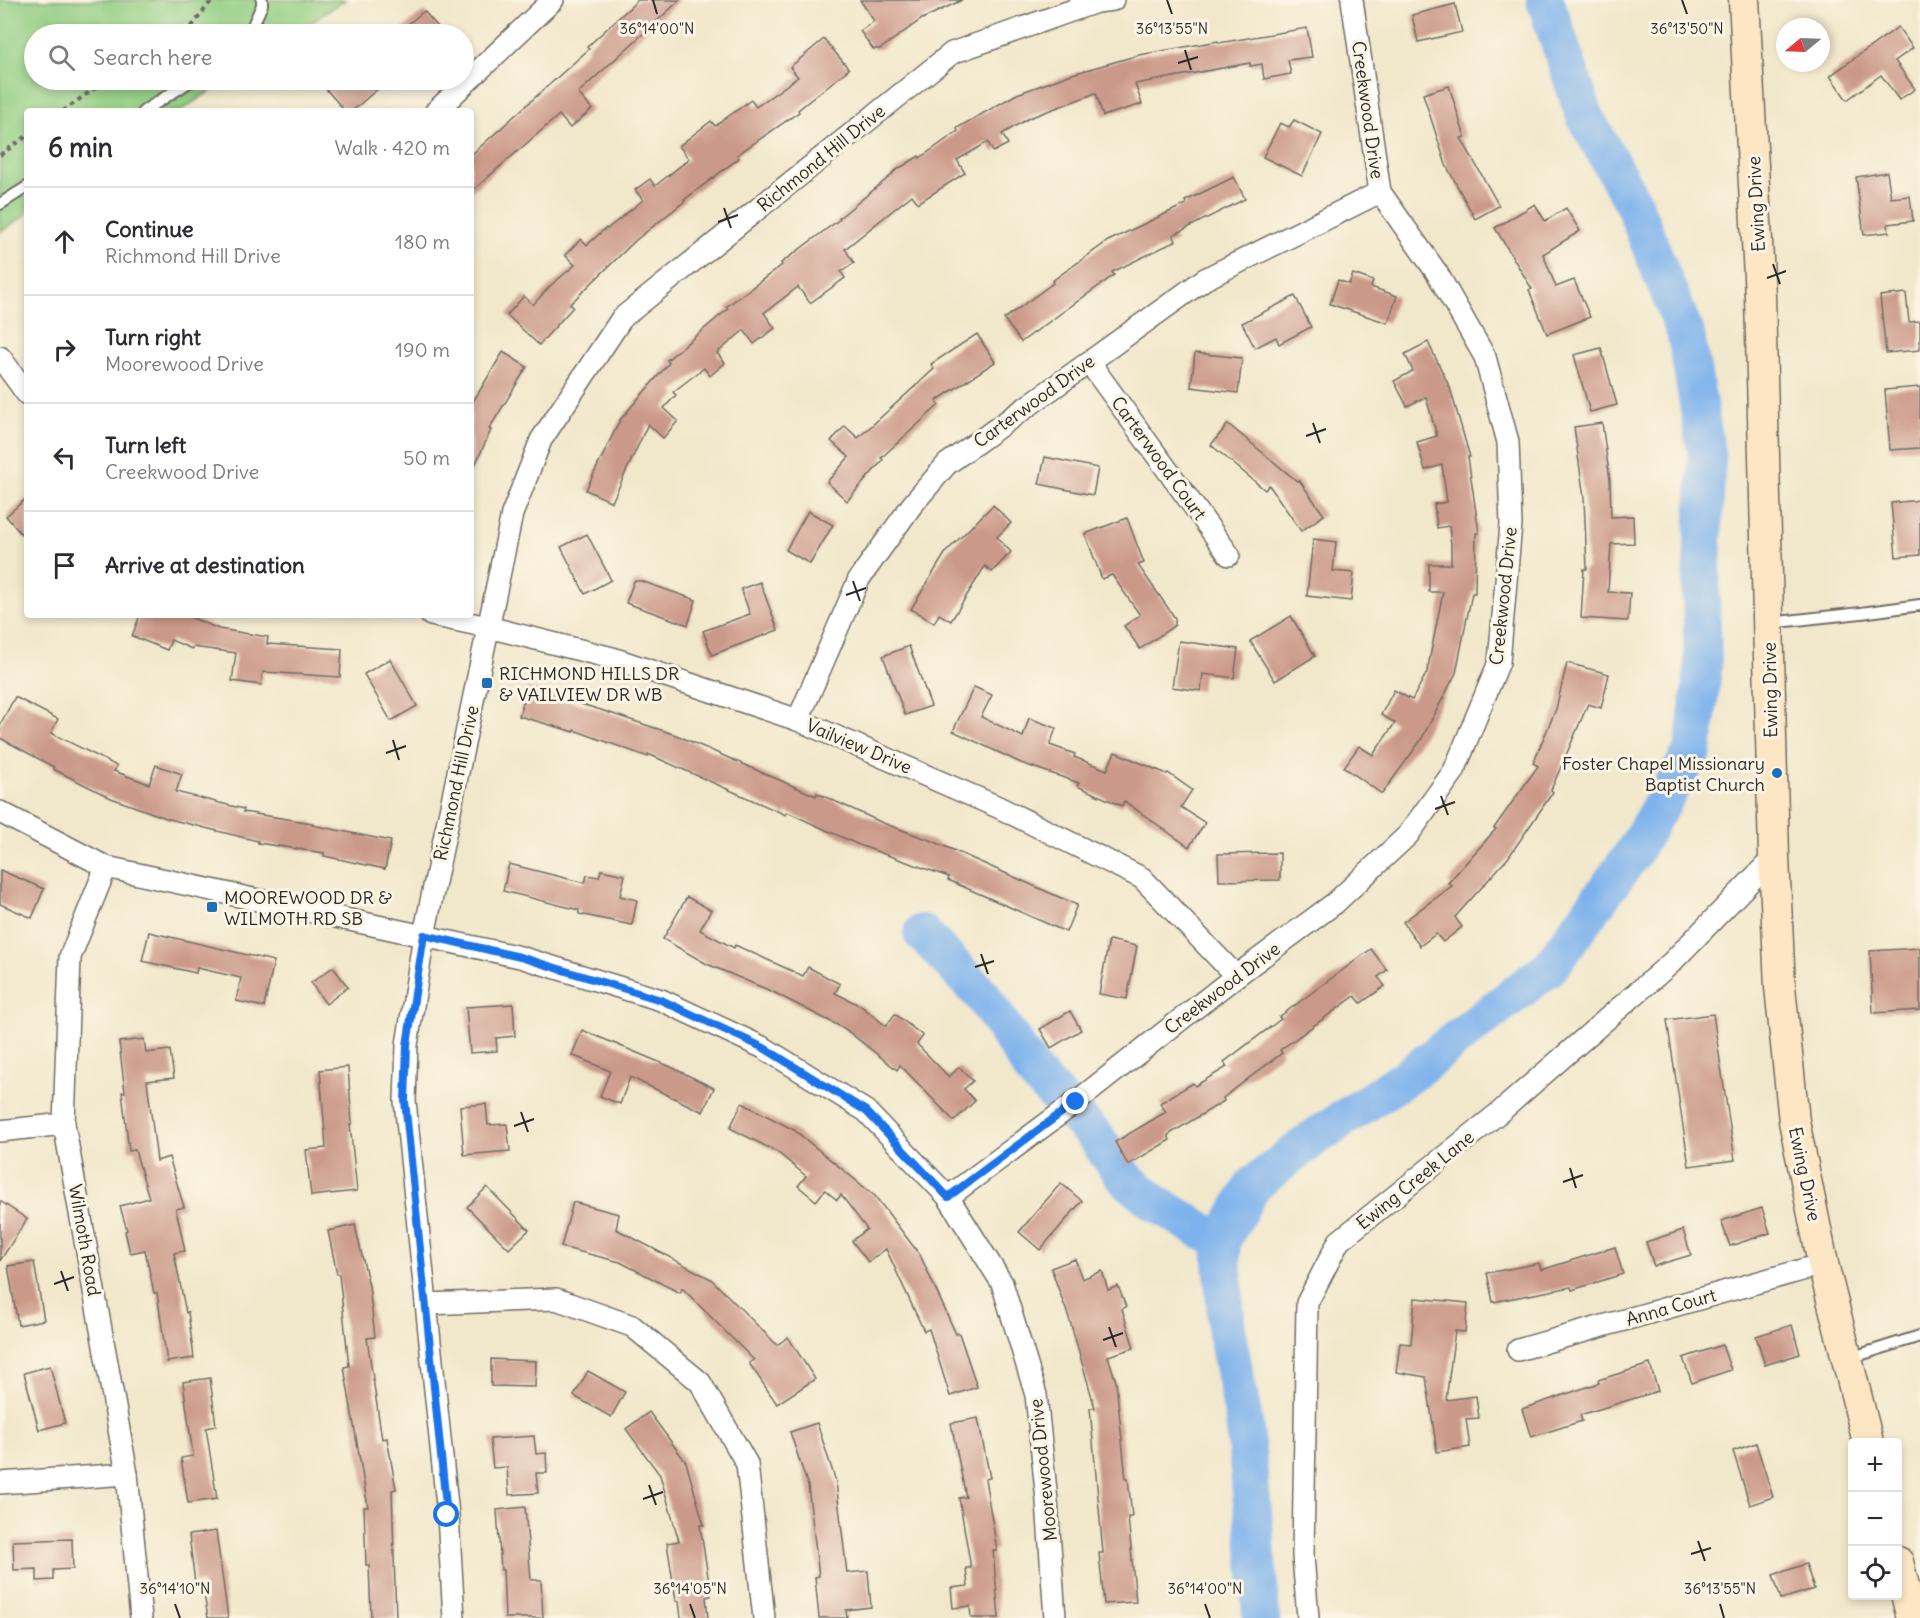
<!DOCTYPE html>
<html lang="en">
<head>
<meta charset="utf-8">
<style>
  body { margin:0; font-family:Delius,sans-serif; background:#f7f7f7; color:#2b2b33 }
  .controls { position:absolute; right:18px; bottom:18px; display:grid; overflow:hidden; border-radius:6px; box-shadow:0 3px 9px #0003 }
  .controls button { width:54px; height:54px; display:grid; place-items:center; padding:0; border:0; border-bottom:2px solid #e1e1e2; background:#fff; color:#2b2b33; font:30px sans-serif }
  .compass { position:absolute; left:1776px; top:18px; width:54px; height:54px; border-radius:50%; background:#fff; box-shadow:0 3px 9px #0003; rotate:251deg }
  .stop { position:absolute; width:18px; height:18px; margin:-14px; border:4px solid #1a73e8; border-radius:50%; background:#fff }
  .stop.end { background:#1a73e8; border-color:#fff; box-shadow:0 2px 6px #0008 }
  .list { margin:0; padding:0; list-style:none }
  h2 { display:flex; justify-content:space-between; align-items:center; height:78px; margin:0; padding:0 24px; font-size:26px }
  h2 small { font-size:20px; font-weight:400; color:#7c7c81 }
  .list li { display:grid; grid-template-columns:39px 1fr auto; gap:18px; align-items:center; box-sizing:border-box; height:108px; padding:0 24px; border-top:2px solid #e1e1e2 }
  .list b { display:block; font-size:22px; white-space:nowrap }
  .list p { margin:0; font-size:20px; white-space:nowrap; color:#7c7c81 }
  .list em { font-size:20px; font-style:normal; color:#7c7c81 }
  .icon { flex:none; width:33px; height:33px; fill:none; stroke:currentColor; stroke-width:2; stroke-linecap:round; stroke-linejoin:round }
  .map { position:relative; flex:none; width:1920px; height:1618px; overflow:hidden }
  .search { position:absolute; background:#fff; box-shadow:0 3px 9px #0003; left:24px; top:24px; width:450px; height:66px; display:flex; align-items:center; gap:15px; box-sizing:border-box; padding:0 21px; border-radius:33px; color:#7c7c81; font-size:22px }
  .panel { position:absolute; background:#fff; box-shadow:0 3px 9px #0003; left:24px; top:108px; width:450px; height:510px; border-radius:6px }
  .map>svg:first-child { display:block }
  .green { fill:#92ce83; stroke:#5e7c57; stroke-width:1.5 }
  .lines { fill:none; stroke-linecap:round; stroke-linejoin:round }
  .river { stroke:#7eb2ec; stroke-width:38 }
  .building { fill:#cb9989 }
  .lane-casing { stroke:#706d63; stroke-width:14 }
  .street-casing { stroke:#706d63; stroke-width:24 }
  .secondary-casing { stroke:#706d63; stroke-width:33 }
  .path { stroke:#706d63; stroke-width:4; stroke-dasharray:4.5 4.5; stroke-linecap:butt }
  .lane { stroke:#fff; stroke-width:10 }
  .street { stroke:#fff; stroke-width:21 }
  .secondary { stroke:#fce6c4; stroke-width:30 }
  .route { stroke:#1a73e8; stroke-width:8 }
  .ticks { fill:none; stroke:#2b2b2b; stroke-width:2 }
  .poi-dot { fill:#1f6fb2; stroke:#fcf5e5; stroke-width:2 }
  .labels { text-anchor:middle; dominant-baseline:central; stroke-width:6; stroke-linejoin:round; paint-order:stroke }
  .street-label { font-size:18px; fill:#2b2b2b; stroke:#fcf5e5 }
  .poi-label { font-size:18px; fill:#2b2b2b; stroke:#fcf5e5; text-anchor:start }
  .ticks-label { font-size:15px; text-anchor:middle; fill:#2b2b2b; stroke:#fcf5e5; stroke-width:6; stroke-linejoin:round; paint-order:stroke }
</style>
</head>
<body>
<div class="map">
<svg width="1920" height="1618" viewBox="0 0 1920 1618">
  <rect width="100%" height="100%" fill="#fcf5e5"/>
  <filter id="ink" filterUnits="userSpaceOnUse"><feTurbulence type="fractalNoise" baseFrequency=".0167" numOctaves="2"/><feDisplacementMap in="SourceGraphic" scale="12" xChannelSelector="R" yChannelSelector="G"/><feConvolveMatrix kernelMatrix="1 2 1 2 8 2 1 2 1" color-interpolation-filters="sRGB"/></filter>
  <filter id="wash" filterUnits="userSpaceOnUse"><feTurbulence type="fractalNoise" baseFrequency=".008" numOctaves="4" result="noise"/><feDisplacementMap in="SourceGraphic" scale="24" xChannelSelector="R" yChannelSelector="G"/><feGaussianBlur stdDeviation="1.35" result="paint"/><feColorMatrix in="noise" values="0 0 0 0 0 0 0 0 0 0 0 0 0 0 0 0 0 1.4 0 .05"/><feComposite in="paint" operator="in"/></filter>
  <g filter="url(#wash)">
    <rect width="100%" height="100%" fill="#f1e7cb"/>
    <path class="green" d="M0,0H345L294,34H34V80H227L180,111H27V214L0,232Z"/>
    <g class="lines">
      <g class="river">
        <path d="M922,933L982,995L1035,1074L1095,1136L1124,1177L1154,1202L1221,1242"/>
        <path d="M1261,1618L1256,1544L1244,1420L1227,1335L1221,1242L1253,1185L1314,1138L1412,1073L1550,967L1633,853L1693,750L1703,669L1701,587L1707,456L1686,335L1633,203L1585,117L1545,0"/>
      </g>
    </g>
    <g id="blocks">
      <g class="building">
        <path d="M638,0H680L578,93L592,109L570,128L559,115L471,192V155L589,49L587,47Z"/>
        <path d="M860,0H962L922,19L880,49H873L860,31L874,21Z"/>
        <path d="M1455,4L1462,32L1418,42L1412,15Z"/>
        <path d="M424,11L444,34H396Z"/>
        <path d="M1898,27L1913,48L1895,61L1915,89L1899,100L1881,75L1847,100L1830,76Z"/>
        <path d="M1307,28L1312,57L1288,60L1291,74L1264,79L1262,64L1250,66V63L1135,84L1142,104L1103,116L1096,93L1029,118L1002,134L1008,144L993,152L988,142L957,160L965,173L918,203L912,195L845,249L854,263L841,272L845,278L810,303L798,287L764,313L775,328L754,344L744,330L717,353L725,363L710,376L704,368L673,392L676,395L664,408L678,421L663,438L648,424L612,502L586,490L620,420L669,363L667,360L728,309L726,307L782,265L781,263L840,219L839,218L893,174L892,173L919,156L920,158L958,131L957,128L1017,94L1072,74L1139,55L1218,41L1219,43Z"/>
        <path d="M824,39L849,69L798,110L799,112L737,155L739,158L684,200L685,201L636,240L570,304L573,307L539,345L507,315L524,296L533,305L550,286L575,265L565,255L581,239L587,245L606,228L607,229L643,200L635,190L650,179L655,186L689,159L679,146L711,121L715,126L751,100L756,107L798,77L790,67Z"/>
        <path d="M318,80H388L352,111H345Z"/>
        <path d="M1449,86L1465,137L1461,138L1499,206L1475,219L1446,165L1423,94Z"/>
        <path d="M1294,120L1322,134L1302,176L1263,157L1280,123L1289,127Z"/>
        <path d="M1887,172L1891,198L1910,196L1913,221L1888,224L1889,232L1864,235L1856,177Z"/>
        <path d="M1234,177L1245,199L1173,235L1176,241L1112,272L1114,275L1021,342L1004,319L1053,283L1052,281L1108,241L1186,204L1185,201Z"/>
        <path d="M1535,204L1545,221L1566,208L1580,231L1543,254L1556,287L1574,280L1590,317L1547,334L1529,290L1532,289L1495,228Z"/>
        <path d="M1353,274L1373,281L1371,287L1397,296L1388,323L1330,304L1338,280L1349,284Z"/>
        <path d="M1906,293L1909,322L1920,321V350L1886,353L1880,296Z"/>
        <path d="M1295,296L1311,327L1279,344L1276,337L1255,348L1242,323Z"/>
        <path d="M977,334L995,362L936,401L939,405L881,458L883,460L847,501L827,482L849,457L831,441L845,426L858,438L934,369L931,364Z"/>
        <path d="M1428,342L1450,388L1470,457H1468L1479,533H1476L1475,593H1472L1456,673L1421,740L1382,794L1344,767L1359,746L1373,755L1395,723L1381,715L1394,690L1412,700L1427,672L1443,592H1429V564H1451V545L1449,526L1437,528L1434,504L1447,502L1442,465L1425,470L1417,442L1437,436L1426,397L1407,406L1394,381L1413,371L1405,354Z"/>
        <path d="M1601,348L1617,405L1590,412L1574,355Z"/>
        <path d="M503,352L527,367L489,429L491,430L471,474V405Z"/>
        <path d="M1195,353L1242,358L1238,393L1191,387Z"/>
        <path d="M1920,387V448L1890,450L1885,390Z"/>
        <path d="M1602,423L1610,480L1611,517L1633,516L1634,543L1611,544L1608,592L1630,593L1628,621L1581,618L1584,569H1587L1584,498L1574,427Z"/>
        <path d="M1228,424L1297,481L1299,480L1324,515L1301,531L1269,485L1265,490L1211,445Z"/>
        <path d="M1045,457L1098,468L1093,495L1039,484Z"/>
        <path d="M27,498V541L6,516Z"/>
        <path d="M1920,500V555L1896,557L1891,503Z"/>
        <path d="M993,505L1011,523L997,537L1011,552L992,572L985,566L951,621L939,614L934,623L911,609L946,552Z"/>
        <path d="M808,511L833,525L810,564L786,550Z"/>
        <path d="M1127,518L1144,563L1138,565L1175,618V625L1140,649L1124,626L1140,615L1112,575L1102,579L1085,534Z"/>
        <path d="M587,534L611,580L585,594L561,547Z"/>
        <path d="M1313,539L1336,542L1333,571L1354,573L1351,601L1307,596Z"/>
        <path d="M634,581H641L696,600L688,625L626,603Z"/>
        <path d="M760,582L778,630L712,655L703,631L750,614L741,589Z"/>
        <path d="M140,615H185L219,629L268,637L267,644L342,649L340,677L263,672L261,685L232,681L236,653L193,647L192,649L171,640L167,650L132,636Z"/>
        <path d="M1291,616L1315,656L1275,681L1250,641Z"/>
        <path d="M1179,641L1238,649L1234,678L1203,674L1201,691L1172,687Z"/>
        <path d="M909,646L931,706L905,715L883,656Z"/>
        <path d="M390,659L417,706L391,721L364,674Z"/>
        <path d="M1567,663L1609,674L1601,708L1588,704L1551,790L1553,792L1508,858L1455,917L1462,927L1443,942L1436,934L1420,946L1403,922L1452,886L1448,883L1496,829L1494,828L1538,766L1533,763L1556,709Z"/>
        <path d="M974,687L992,695L981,717L1023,737L1029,718L1056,728L1050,745L1075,754L1074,757L1107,770L1115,752L1167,774L1168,773L1192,790L1181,807L1205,823L1189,847L1124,801L1122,806L1077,786L1079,783L1021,763L953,731Z"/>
        <path d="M527,688L601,710L676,735L816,796L817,793L883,823L935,842L1077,905L1066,932L948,880L949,877L859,845L787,812L786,815L648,754V757L574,730V732L519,716Z"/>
        <path d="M15,697L58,719L51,733L117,766L114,771L149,784L156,765L182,774L176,792L244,809L243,812L313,823L312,825L391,841L385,869L324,856V853L258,843V841L169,819L111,798L53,769L54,767L0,738V725Z"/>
        <path d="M1280,853V880L1219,881L1218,854Z"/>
        <path d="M509,864L585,883L587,875L599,877L601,870L625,875L620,896L637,900L632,925L579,914V910L503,891Z"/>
        <path d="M0,870L44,889L32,918L0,904Z"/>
        <path d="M687,897L711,910L700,930L734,948L735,945L803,976L808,967L840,984L835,993L861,1006L886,1026L895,1014L923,1036L917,1044L949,1077L959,1067L973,1081L964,1089L975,1101L954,1121L900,1065L897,1070L845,1029L773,992L707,964L663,939Z"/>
        <path d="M149,932L274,961L264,1007L236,1001L241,978L197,968L196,973L142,961Z"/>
        <path d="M1109,940L1137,946L1127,999L1099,994Z"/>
        <path d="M1920,948V1010L1873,1013L1870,951Z"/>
        <path d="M1371,949L1387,970L1378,977L1385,986L1361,1003L1355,996L1280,1050L1282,1053L1223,1098L1224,1101L1168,1135L1170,1140L1128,1165L1115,1142L1166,1112L1160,1103L1193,1083L1195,1086L1227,1067L1224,1062L1281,1019L1279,1017Z"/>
        <path d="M333,967L348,987L326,1004L311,983Z"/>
        <path d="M513,1004L515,1036L496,1038L497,1051L470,1053L466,1007Z"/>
        <path d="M1070,1011L1081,1030L1051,1048L1040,1029Z"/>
        <path d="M1713,1014L1735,1160L1689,1166L1667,1020Z"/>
        <path d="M582,1030L671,1067L714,1088L703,1112L630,1077L620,1104L600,1096L610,1071L572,1055Z"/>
        <path d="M144,1039L146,1053L170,1050L174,1078L147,1081L157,1161L169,1157L184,1207L176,1209L185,1251L174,1253L186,1313L188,1312L194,1358L167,1362L157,1293H154L145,1250L130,1253L125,1231L127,1230L120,1206L149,1198L135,1150L129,1151L122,1092H125L119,1042Z"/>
        <path d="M348,1067L352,1124H350L357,1191L311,1196L306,1150L326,1148L320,1070Z"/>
        <path d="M742,1103L794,1130L875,1196L920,1255L956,1334L959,1333L977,1387L950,1396L929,1329L924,1331L886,1249L868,1262L852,1241L867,1229L841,1195L837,1200L825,1190L816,1201L798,1186L806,1176L777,1152L730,1128Z"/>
        <path d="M486,1104L488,1125L507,1124L510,1151L464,1155L460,1106Z"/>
        <path d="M1061,1183L1082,1201L1040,1250L1019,1232Z"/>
        <path d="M487,1187L529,1230L509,1249L467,1207Z"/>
        <path d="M0,1201L27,1219L0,1261Z"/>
        <path d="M573,1202L619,1214L616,1229L711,1279L777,1345L788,1337L815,1379L777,1404L749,1363L754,1360L682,1288L680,1293L620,1262L561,1247Z"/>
        <path d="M1762,1208L1770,1233L1730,1246L1721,1221Z"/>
        <path d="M355,1225L369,1286L375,1337L367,1338L382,1439L387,1438L396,1489L392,1490L396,1618H371L369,1565H366L364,1507H368L344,1367L349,1366L339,1274H337L328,1231Z"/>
        <path d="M1683,1230L1691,1255L1654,1266L1646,1242Z"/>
        <path d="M1615,1247L1623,1274L1572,1290L1571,1287L1493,1302L1487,1273L1539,1263L1541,1270Z"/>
        <path d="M1075,1259L1082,1279L1102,1271L1108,1290L1118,1286L1126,1307L1122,1309L1134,1348L1108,1356L1116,1382L1126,1479L1128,1478L1132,1517H1128L1136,1602L1104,1604L1099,1553H1103L1090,1408H1095L1070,1321L1051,1268Z"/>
        <path d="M34,1262L44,1320L18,1325L8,1266Z"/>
        <path d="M1415,1298L1468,1303L1465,1332L1455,1331L1446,1400L1476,1396L1479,1418L1466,1419L1470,1447L1437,1452L1426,1377L1396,1372L1400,1343L1411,1344Z"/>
        <path d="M1792,1325L1800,1354L1765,1365L1756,1336Z"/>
        <path d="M1722,1345L1731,1370L1692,1383L1683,1358Z"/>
        <path d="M491,1359L536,1361L535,1387L491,1386Z"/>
        <path d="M1650,1364L1658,1391L1580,1415L1582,1421L1531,1437L1522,1409L1599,1383L1598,1380Z"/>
        <path d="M50,1366L65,1423L39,1430L24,1373Z"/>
        <path d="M588,1371L625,1392L611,1417L574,1396Z"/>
        <path d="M210,1378L216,1426L206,1428L217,1499L188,1503L181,1458L193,1456L183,1382Z"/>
        <path d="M649,1412L686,1462L704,1525H700L711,1596L706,1597L708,1618H681L679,1601H676L667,1543L679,1541L660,1475L626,1429Z"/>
        <path d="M978,1418L990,1478L985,1479L997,1550H993L999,1618H971L970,1606L953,1608L951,1588L968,1586L966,1568H971L959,1498L966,1497L951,1423Z"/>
        <path d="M817,1423L836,1482L847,1573L868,1571L871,1607L846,1610L847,1618H819L815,1577L819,1576L808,1486L790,1432Z"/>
        <path d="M534,1436L536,1454L546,1453L547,1473H536L538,1493L509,1495L507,1467L493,1468L490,1439Z"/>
        <path d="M1756,1443L1773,1497L1750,1505L1733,1451Z"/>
        <path d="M525,1507L531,1580H541L543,1618H505L503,1570H501L497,1510Z"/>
        <path d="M216,1531L228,1618H208L202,1582L195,1583L189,1535Z"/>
        <path d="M72,1539L73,1569L53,1570V1580L37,1581V1569L14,1570L13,1541Z"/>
        <path d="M1806,1564L1814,1589L1781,1599L1773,1575Z"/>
      </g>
    </g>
  </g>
  <g filter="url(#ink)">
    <use href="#blocks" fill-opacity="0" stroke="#706d63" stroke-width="1.5"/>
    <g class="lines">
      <defs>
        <g id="lane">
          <path d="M249,34L262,5V0"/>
          <path d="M144,111L192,80"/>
          <path d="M0,204L27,187"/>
          <path d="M1769,623L1861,613L1920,605"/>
          <path d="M1850,1358L1920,1336"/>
        </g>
        <g id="street">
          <path d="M436,111L553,0"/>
          <path d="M0,357L27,394"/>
          <path d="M1089,362L1229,555"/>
          <path d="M431,615L488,627L612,658L798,720L998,807L1142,878L1236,976"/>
          <path d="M798,720L859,579L912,505L947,464L1205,279L1380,192"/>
          <path d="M0,812L106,867L520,957L661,1000L764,1048L866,1111L948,1197L1002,1283L1036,1395L1047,1501L1055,1618"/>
          <path d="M106,867L70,957L64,1124L127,1474L141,1618"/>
          <path d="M0,1131L64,1124"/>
          <path d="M948,1197L1076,1102L1236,976L1335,903L1408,835L1454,771L1499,662L1511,524L1508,442L1485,357L1437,273L1380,192L1352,0"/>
          <path d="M426,1304L556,1299L632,1326L700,1382L747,1464L764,1618"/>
          <path d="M1518,1350L1823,1264"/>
          <path d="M0,1483L127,1474"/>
          <path d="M454,1618L448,1515L405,1101L407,1045L424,935L512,514L541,440L622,318L952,53L1096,2L1113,0"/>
          <path d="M1308,1618L1303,1556L1307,1303L1339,1241L1500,1112L1671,963L1774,857"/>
        </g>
        <g id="secondary">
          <path d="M1744,0L1760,296L1774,857L1780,987L1794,1121L1823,1264L1868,1442"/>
          <path d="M1898,1562L1912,1618"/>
        </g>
      </defs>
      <use href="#lane" class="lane-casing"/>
      <use href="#street" class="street-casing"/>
      <use href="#secondary" class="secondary-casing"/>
      <g class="path">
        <path d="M186,34L212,0"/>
        <path d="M63,111L102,83L113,80"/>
        <path d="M0,155L27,136"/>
      </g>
      <use href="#lane" class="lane"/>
      <use href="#street" class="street"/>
      <use href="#secondary" class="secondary"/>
    </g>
  </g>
  <g class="lines" filter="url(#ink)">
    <path class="route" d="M447,1515L405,1101L407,1045L424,935L520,957L661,1000L764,1048L866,1111L948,1197L1076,1102"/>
  </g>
  <path class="ticks" d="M653,0L657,14M1167,0L1172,14M1682,0L1687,14M1185,50L1191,70M1178,63L1198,57M724,208L731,228M718,222L738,215M1773,264L1780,284M1767,278L1786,271M1313,423L1320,443M1306,436L1326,429M853,581L860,601M846,595L866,588M393,740L399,760M386,753L406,746M1441,796L1448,815M1435,809L1455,802M981,954L988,974M975,967L994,961M521,1112L528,1132M514,1126L534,1119M1570,1168L1576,1188M1563,1182L1583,1175M61,1271L68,1291M54,1284L74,1277M1109,1327L1116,1347M1103,1340L1123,1333M649,1485L656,1505M643,1499L663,1492M1698,1541L1705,1561M1691,1554L1711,1548M175,1604L180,1618M690,1604L695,1618M1205,1604L1210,1618M1720,1604L1724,1618"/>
  <g class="poi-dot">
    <rect x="481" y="677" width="12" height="12" rx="3"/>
    <circle cx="1777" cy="773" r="6"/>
    <rect x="206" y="901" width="12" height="12" rx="3"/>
  </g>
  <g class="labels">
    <g class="street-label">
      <text transform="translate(1368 110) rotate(82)">Creekwood Drive</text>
      <text transform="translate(821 158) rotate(-39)">Richmond Hill Drive</text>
      <text transform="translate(1756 204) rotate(-93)">Ewing Drive</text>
      <text transform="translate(1034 401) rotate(-36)">Carterwood Drive</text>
      <text transform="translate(1159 458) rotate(54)">Carterwood Court</text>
      <text transform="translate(1503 596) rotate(-84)">Creekwood Drive</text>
      <text transform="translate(1770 690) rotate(-91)">Ewing Drive</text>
      <text transform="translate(859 746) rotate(23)">Vailview Drive</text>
      <text transform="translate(456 783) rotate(-78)">Richmond Hill Drive</text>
      <text transform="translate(1222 988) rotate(-37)">Creekwood Drive</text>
      <text transform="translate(1805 1174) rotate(78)">Ewing Drive</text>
      <text transform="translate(1415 1180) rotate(-39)">Ewing Creek Lane</text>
      <text transform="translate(85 1240) rotate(80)">Wilmoth Road</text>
      <text transform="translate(1671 1307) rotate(-16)">Anna Court</text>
      <text transform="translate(1043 1470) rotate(-96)">Moorewood Drive</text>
    </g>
    <g class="poi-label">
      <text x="499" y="673">RICHMOND HILLS DR<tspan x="499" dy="21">&amp; VAILVIEW DR WB</tspan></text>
      <text x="1765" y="763" text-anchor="end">Foster Chapel Missionary<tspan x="1765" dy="21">Baptist Church</tspan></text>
      <text x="224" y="897">MOOREWOOD DR &amp;<tspan x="224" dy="21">WILMOTH RD SB</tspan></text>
    </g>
  </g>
  <g class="ticks-label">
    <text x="657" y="34">36°14'00"N</text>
    <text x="1687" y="34">36°13'50"N</text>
    <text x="1172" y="34">36°13'55"N</text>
    <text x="175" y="1594">36°14'10"N</text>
    <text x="690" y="1594">36°14'05"N</text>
    <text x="1205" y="1594">36°14'00"N</text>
    <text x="1720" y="1594">36°13'55"N</text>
  </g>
</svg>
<div class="controls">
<button>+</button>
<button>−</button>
<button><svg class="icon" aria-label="locate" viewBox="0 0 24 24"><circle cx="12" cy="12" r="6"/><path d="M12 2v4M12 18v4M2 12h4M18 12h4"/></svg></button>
</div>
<svg class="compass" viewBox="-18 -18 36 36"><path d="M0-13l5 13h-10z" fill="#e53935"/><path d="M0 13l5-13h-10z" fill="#7c7c81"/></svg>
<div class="stop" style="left:447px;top:1515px"></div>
<div class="stop end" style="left:1076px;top:1102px"></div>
<div class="search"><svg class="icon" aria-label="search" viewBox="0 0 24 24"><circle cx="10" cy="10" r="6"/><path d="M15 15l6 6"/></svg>Search here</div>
<section class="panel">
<h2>6 min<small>Walk · 420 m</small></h2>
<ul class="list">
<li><svg class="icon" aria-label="ahead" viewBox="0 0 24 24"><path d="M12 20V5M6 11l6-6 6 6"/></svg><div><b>Continue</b><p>Richmond Hill Drive</p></div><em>180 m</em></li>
<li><svg class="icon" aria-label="right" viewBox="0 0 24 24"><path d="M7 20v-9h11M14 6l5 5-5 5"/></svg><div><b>Turn right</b><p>Moorewood Drive</p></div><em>190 m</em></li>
<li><svg class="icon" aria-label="left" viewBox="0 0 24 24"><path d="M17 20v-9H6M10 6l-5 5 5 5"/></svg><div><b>Turn left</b><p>Creekwood Drive</p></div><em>50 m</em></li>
<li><svg class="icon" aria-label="arrive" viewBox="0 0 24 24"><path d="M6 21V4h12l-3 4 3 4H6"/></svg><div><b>Arrive at destination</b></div></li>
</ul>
</section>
</div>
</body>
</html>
